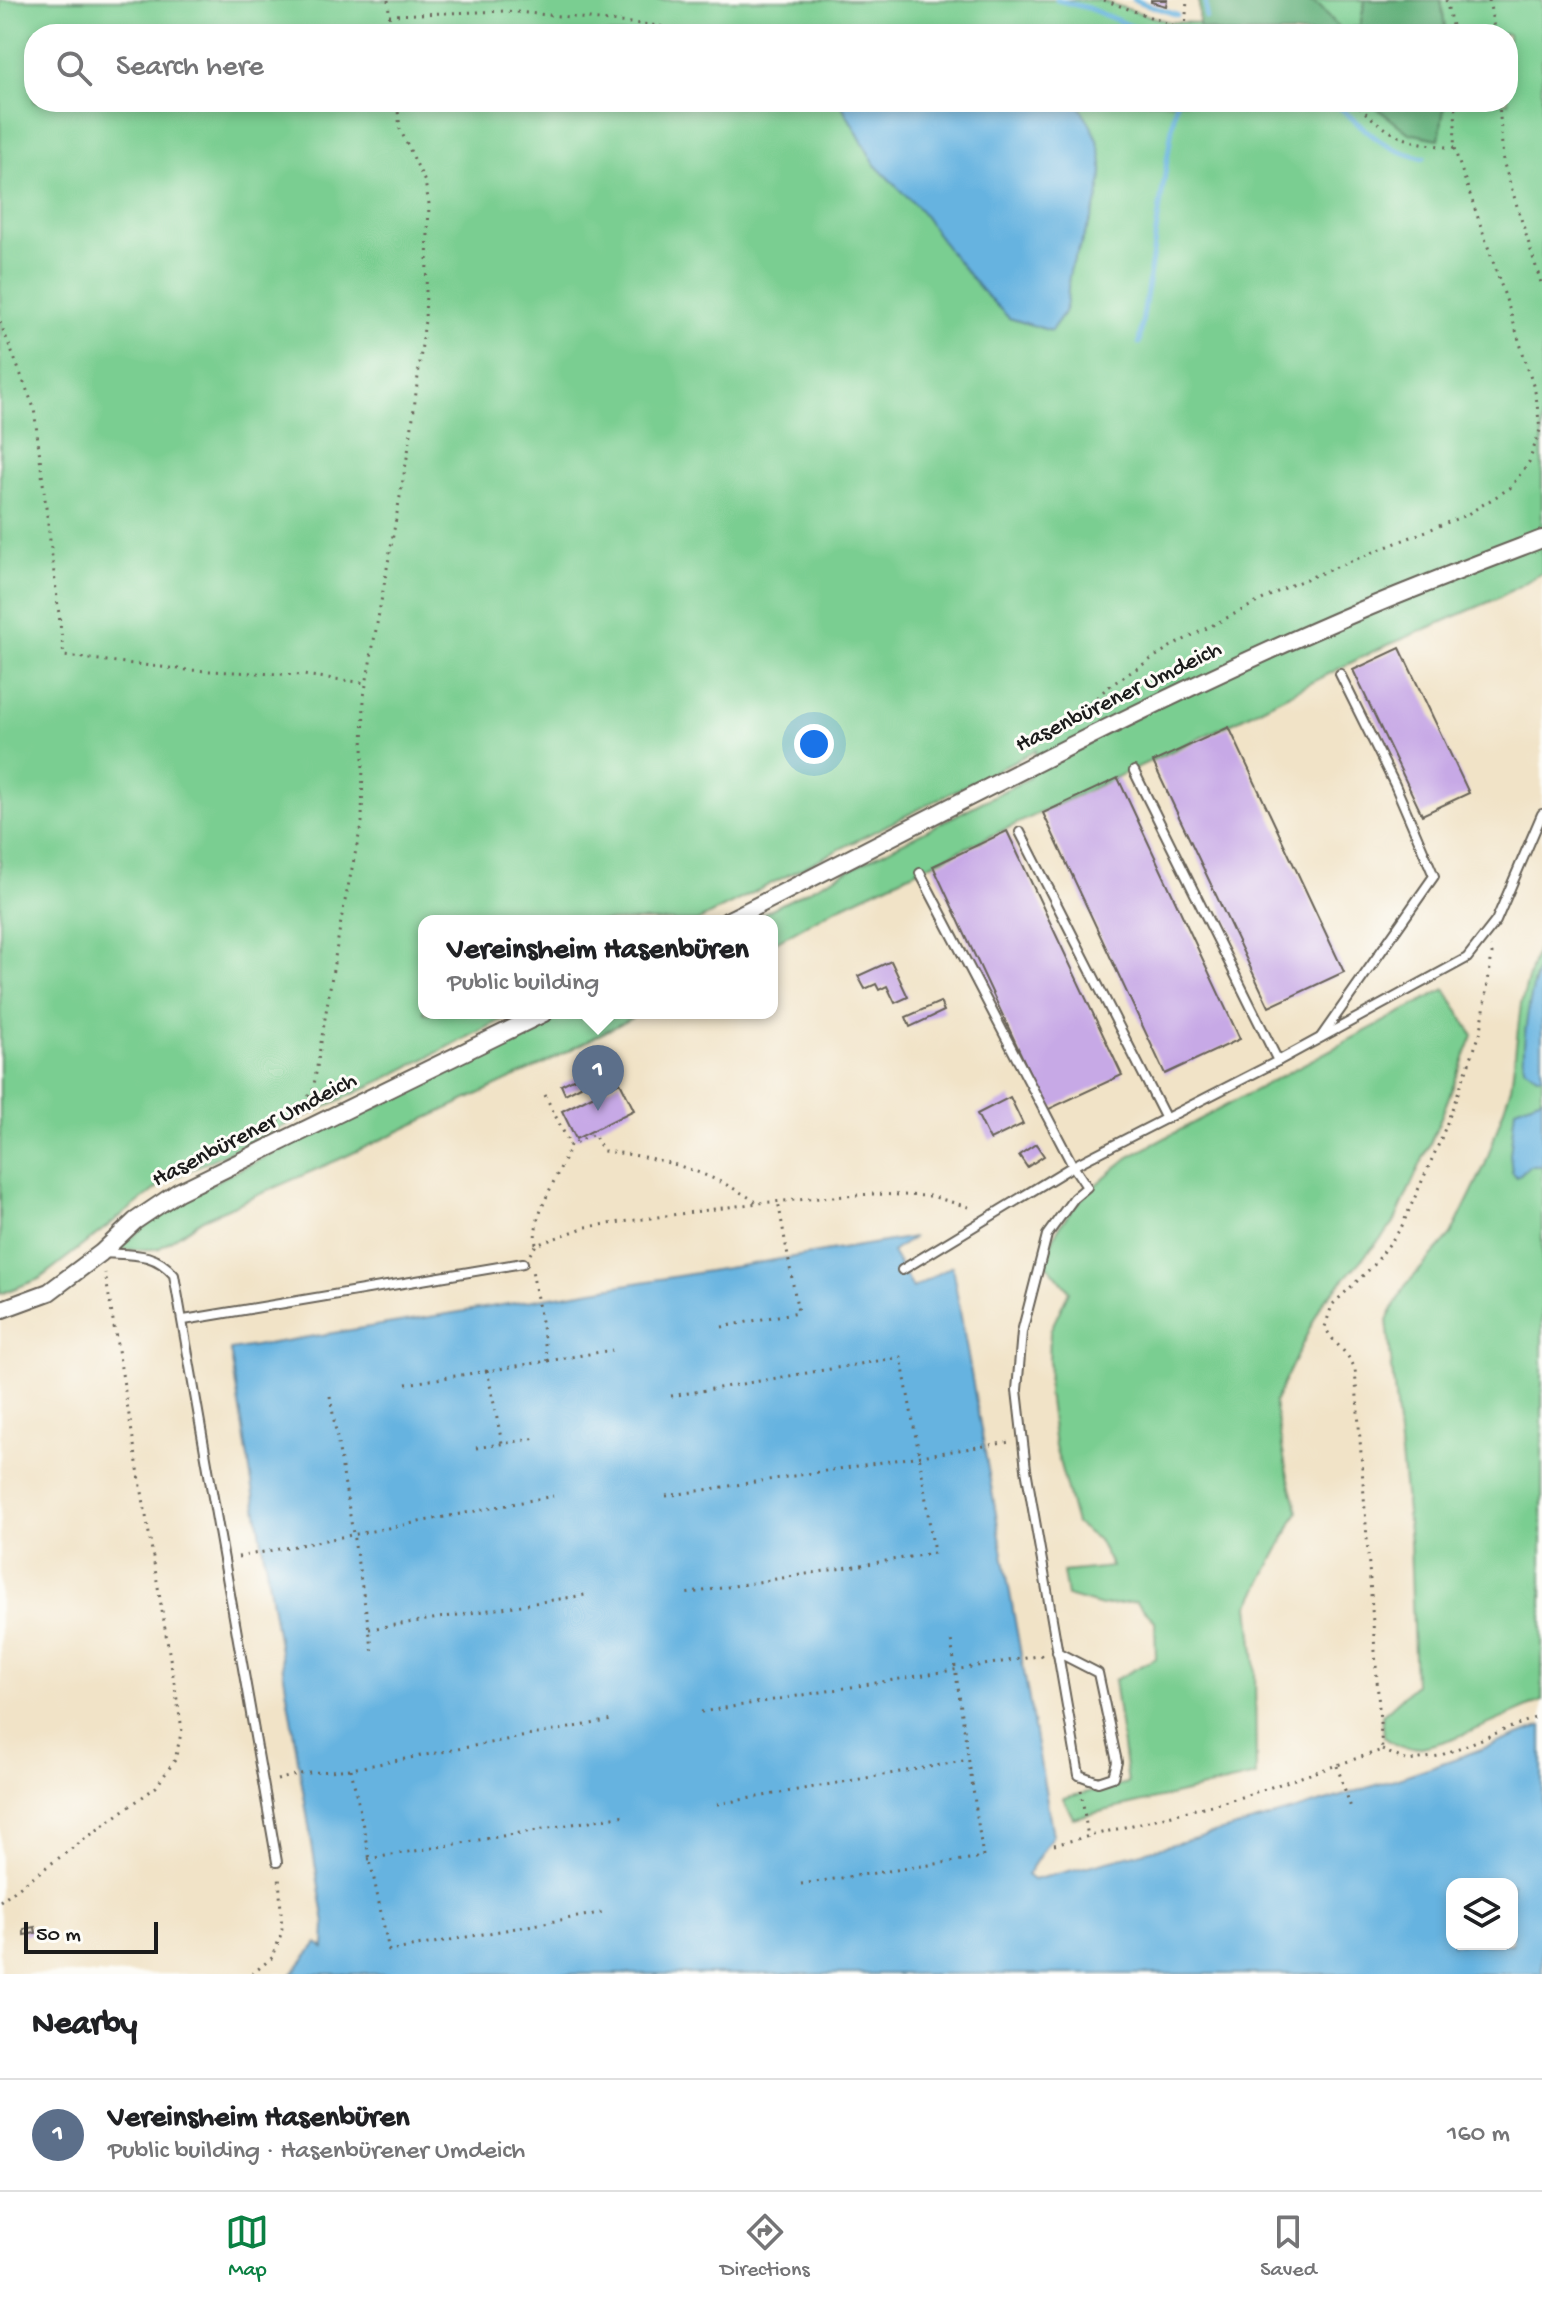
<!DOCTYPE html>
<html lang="en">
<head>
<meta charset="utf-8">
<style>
  body { margin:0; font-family:"Gochi Hand",sans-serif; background:#f2f2f2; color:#202124 }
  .controls { position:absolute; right:24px; bottom:24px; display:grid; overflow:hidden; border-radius:16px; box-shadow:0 4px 12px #0003 }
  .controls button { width:72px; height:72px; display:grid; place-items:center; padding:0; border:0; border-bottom:2px solid #e0e0e0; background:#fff; color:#202124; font:40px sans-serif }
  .scale { position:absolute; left:24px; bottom:20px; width:134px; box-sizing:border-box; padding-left:8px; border:4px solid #1c1c1c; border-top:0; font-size:22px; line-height:28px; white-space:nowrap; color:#1c1c1c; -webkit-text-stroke:6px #fdfcf7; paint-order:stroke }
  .you { position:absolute; left:814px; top:744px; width:28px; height:28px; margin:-20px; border:6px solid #fff; border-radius:50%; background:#1a73e8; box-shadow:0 0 0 12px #1a73e833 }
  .badge { display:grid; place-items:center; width:52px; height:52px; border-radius:50%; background:#0b8043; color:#fff; font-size:26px; font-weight:700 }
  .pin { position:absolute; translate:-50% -66px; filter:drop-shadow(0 2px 4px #0008) }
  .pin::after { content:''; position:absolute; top:42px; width:28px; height:24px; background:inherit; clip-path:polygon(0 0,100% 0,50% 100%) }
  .popup { position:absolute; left:418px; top:915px; width:360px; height:104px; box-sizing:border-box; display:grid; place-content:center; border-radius:16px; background:#fff; filter:drop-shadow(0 2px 6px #0005); font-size:26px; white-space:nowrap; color:#757577 }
  .popup b { font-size:30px; color:#202124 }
  .popup::after { content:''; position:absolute; left:50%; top:100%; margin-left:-16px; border:16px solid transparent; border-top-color:#fff }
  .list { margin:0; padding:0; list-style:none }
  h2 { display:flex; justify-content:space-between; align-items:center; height:104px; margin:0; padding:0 32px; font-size:34px }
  h2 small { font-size:26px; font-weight:400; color:#757577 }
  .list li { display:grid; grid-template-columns:52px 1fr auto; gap:24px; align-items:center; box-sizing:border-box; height:112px; padding:0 32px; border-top:2px solid #e0e0e0 }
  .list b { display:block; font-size:30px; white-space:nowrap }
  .list p { margin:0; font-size:26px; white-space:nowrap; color:#757577 }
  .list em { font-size:26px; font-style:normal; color:#757577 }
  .icon { flex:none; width:44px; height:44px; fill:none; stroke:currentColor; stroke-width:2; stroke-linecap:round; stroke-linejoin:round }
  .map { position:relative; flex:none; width:1542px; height:1974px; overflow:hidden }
  .search { position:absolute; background:#fff; box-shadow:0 4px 12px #0003; left:24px; right:24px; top:24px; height:88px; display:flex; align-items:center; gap:20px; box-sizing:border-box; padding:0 28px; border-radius:32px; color:#757577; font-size:30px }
  .sheet { height:216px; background:#fff }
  nav { display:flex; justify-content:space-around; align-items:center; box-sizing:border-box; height:112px; border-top:2px solid #e0e0e0; background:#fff; font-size:22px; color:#757577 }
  nav a { display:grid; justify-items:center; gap:4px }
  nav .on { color:#0b8043 }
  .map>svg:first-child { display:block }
  .green { fill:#7ace91; stroke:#4b7556; stroke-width:2 }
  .forest { fill:#63b17b; stroke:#40664c; stroke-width:2 }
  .water { fill:#66b3e0; stroke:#41687e; stroke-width:2; fill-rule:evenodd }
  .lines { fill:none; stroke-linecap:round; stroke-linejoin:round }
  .stream { stroke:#66b3e0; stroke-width:5 }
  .building { fill:#c7a9e6 }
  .lane-casing { stroke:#676258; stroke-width:12 }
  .street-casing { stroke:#676258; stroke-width:20 }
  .path { stroke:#676258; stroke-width:3; stroke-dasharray:2 6; stroke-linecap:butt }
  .lane { stroke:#fff; stroke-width:8 }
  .street { stroke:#fff; stroke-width:16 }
  .labels { text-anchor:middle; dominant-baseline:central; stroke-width:6; stroke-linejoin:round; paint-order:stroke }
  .street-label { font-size:24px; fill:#1c1c1c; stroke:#fdfcf7 }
</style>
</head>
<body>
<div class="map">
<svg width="1542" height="1974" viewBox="0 0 1542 1974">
  <rect width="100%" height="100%" fill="#fdfcf7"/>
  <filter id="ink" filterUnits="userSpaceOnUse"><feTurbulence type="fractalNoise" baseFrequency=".0125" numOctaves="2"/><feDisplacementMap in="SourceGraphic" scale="16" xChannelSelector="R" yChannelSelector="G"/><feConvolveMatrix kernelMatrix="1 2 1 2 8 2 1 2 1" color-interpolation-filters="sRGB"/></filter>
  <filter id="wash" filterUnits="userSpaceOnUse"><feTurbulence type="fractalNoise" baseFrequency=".006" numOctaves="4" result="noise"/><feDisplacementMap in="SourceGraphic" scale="32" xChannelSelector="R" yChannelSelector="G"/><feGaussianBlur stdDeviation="1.8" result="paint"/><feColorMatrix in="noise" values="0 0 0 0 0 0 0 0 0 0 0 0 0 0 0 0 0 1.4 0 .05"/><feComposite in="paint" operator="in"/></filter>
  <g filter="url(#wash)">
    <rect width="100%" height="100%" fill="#f1e3c7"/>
    <g class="green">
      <path d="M0,0H1099L1169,22L1199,23V27L1226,34H34V102H1369L1409,133L1439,139L1445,102H1508V34H1446L1441,0H1542V573L1496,599L1374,651L1236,721L833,910L772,944V921H748L1029,778L1036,750L697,921H424V1013H515L381,1081L166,1181L39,1279L0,1294Z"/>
      <path d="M1307,0H1365L1360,27L1342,31L1320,6Z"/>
      <path d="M1542,931V955L1533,984L1537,1076H1542V1098L1535,1101L1529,1166H1542V1701C1508,1715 1447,1746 1412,1748C1400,1749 1393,1743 1384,1737L1382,1715L1415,1685L1410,1542L1387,1320L1405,1286L1451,1235L1485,1165L1511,1087L1521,1004Z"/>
      <path d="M1445,989L1473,1035L1436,1130L1393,1225L1322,1303L1274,1403L1286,1468L1298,1512L1249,1606L1255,1663L1256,1776L1073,1818L1063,1798L1128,1783L1114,1680L1156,1658L1155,1621L1136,1602L1101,1606L1067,1596L1063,1572L1112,1567L1098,1540L1076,1524L1055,1446L1048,1393L1050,1331L1069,1291L1046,1263C1049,1253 1051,1242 1056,1233C1072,1202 1103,1178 1129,1157Z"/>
      <path d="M567,1013H641L543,1064L342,1158L203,1219L158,1249L117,1250C185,1186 276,1153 360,1115C430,1083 498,1048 567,1013Z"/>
    </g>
    <g class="forest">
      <path d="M1199,0H1307L1320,6L1342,31L1360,26L1365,0H1441L1446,34H1226L1199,27Z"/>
      <path d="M1369,102H1445L1439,139L1409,133Z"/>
    </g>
    <g class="water">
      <path d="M840,102H1076C1124,165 1096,204 1071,268C1066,281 1070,297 1065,310C1062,317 1055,324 1051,331L1009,318L983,292L949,251L920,210L875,165Z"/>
      <path d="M1542,955V1076H1537L1524,1067C1522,1030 1531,991 1542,955Z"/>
      <path d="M1542,1098V1166H1529L1517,1177L1512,1172L1510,1155L1515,1108Z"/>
      <path d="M914,1237L892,1252L913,1288L952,1266L1053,1835L1027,1875L1033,1880C1205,1837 1376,1792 1542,1726V1974H292L317,1943L324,1948L325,1923L230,1350ZM1452,1884H1512V1944H1452Z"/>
    </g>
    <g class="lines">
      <g class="stream">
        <path d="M1057,0L1088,8L1150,34"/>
        <path d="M1134,0L1177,15"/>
        <path d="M1206,0V17"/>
        <path d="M1333,102C1367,129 1378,149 1424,158"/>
        <path d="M1139,343L1176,102"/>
      </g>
    </g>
    <g id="blocks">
      <g class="building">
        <path d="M1151,0H1167L1166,6L1151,2Z"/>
        <path d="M1400,648L1469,793L1422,815L1353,670Z"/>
        <path d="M1229,727L1344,972L1269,1007L1153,762Z"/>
        <path d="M1118,778L1240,1039L1165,1074L1043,813Z"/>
        <path d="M1007,831L1122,1075L1047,1110L933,866Z"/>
        <path d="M891,961L908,997L895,1003L887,986L879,990L876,984L865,989L858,976Z"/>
        <path d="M940,1002L944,1011L910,1027L906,1017Z"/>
        <path d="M577,1077L581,1086L565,1094L561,1085Z"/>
        <path d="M620,1082L634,1110L576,1139L562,1111Z"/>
        <path d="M1010,1097L1023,1124L990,1140L977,1114Z"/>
        <path d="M1036,1144L1044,1156L1027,1167L1019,1155Z"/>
        <path d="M35,1927L36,1933L24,1935V1929Z"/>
      </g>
    </g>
  </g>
  <g filter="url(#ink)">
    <use href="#blocks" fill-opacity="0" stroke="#676258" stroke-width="2"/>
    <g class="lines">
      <defs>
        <g id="lane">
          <path d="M1134,771L1278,1061"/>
          <path d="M1020,832L1166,1119"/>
          <path d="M1321,1037L1434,876L1395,785L1340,674"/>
          <path d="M102,1253C132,1255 154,1251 174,1275L277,1862"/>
          <path d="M902,1270L1073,1166L920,873"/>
          <path d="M184,1320L523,1263"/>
          <path d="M1057,1652L1098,1673L1117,1762L1113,1777L1098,1782L1079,1775L1026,1469L1017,1390L1022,1332L1047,1235L1074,1198L1087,1187L1073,1166L1278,1061L1467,958L1496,921L1542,814"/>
        </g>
        <g id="street">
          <path d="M727,921C937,815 1145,702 1362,610C1421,585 1482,562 1542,539"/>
          <path d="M0,1310L49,1292L101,1253L135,1221L178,1192L544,1013"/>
        </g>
      </defs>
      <use href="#lane" class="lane-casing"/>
      <use href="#street" class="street-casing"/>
      <g class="path">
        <path d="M388,0L391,34"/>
        <path d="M1104,0L1196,34"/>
        <path d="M1446,0L1454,34"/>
        <path d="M1489,0L1495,34"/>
        <path d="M389,15L506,11L652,25L707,34"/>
        <path d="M1185,30L1187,0"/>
        <path d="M1353,102C1394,138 1400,141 1454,148"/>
        <path d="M1499,102L1503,161L1542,286"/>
        <path d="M0,322L34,408L64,656L187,670L302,675L367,683"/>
        <path d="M1063,729V725L1111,685L1170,647L1289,586L1466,515L1510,488L1529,462L1540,430L1536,395L1510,311L1454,148L1456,102"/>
        <path d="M545,1095L570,1145"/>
        <path d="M257,1133L294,1114L313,1091L342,915L362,822L364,696L410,441L425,320L429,204L425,182L400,129L397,102"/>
        <path d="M536,1244C530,1217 562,1171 570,1145L594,1134L603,1151C660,1157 709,1171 758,1203"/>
        <path d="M530,1254L536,1245L586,1227L758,1203L871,1194L931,1196L968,1207L971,1212"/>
        <path d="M722,1327L798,1312L778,1201"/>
        <path d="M548,1361L612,1350"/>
        <path d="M487,1370L502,1443"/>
        <path d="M406,1384L548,1361L532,1270"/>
        <path d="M330,1396L373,1653"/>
        <path d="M671,1396L901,1357L919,1454L934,1553L685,1594"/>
        <path d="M476,1448L537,1438"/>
        <path d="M666,1496L1010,1442"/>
        <path d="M238,1557L553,1496"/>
        <path d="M369,1629L585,1595"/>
        <path d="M701,1712L1044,1655"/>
        <path d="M1382,1750L1408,1761L1439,1756L1542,1715"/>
        <path d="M1337,1766L1351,1808"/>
        <path d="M351,1769L389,1951L605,1912"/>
        <path d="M277,1780L299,1774L351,1769L612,1720"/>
        <path d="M1081,1790L1088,1838"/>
        <path d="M717,1804L969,1760"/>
        <path d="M1054,1845L1235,1799L1382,1750L1355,1369C1347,1350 1334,1345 1325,1327L1332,1305L1374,1265L1401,1228L1441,1139L1481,1031L1492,954L1490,947"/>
        <path d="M368,1859L625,1815"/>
        <path d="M801,1884L983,1857L951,1640"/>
        <path d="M0,1901L156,1787L175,1760L182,1729L105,1273"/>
        <path d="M252,1974L273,1957L282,1931L279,1874"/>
      </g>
      <use href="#lane" class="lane"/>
      <use href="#street" class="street"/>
    </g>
  </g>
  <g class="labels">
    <g class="street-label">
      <text transform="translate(1119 698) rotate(-26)">Hasenbürener Umdeich</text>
      <text transform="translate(255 1131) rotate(-27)">Hasenbürener Umdeich</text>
    </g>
  </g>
</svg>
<div class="controls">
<button><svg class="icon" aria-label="layers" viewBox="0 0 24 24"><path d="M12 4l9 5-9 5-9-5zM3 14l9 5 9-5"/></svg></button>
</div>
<div class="scale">50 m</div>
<div class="you"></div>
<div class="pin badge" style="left:598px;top:1111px;background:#5c6f8a">1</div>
<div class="popup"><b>Vereinsheim Hasenbüren</b>Public building</div>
<div class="search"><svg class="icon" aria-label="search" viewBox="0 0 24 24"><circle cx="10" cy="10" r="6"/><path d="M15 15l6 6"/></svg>Search here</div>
</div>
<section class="sheet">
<h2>Nearby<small></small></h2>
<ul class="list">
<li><span class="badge" style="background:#5c6f8a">1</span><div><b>Vereinsheim Hasenbüren</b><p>Public building · Hasenbürener Umdeich</p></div><em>160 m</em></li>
</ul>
</section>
<nav>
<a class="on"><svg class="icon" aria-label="map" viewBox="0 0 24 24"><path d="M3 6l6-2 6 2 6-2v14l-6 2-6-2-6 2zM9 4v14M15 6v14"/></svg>Map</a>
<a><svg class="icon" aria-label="directions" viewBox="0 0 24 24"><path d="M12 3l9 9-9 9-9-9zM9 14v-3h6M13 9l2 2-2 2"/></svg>Directions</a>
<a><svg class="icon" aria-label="saved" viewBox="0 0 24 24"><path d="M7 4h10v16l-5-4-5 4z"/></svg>Saved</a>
</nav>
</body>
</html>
